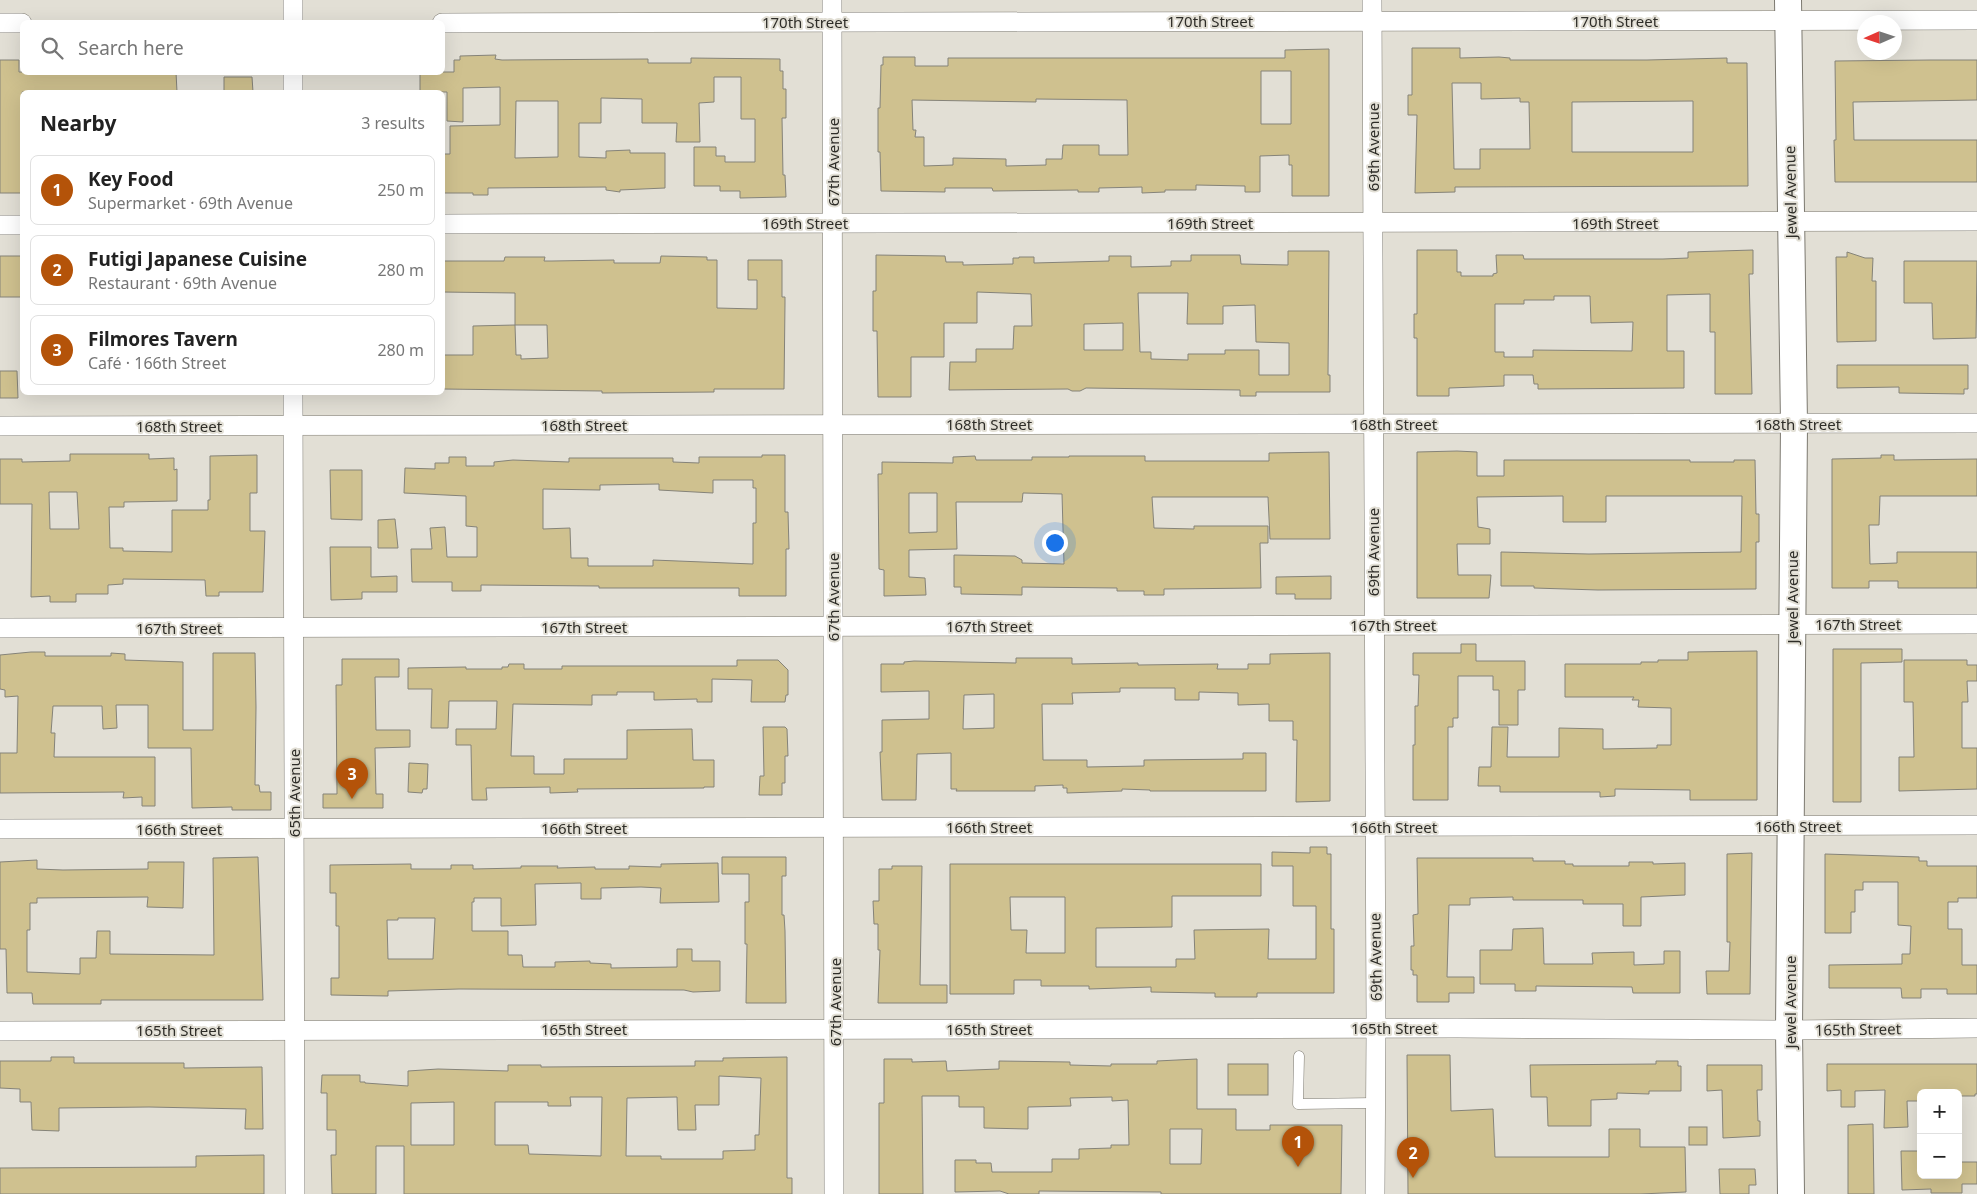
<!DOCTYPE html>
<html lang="en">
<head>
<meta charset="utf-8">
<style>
  body { margin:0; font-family:"Noto Sans",sans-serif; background:#f6f6f6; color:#222 }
  .controls { position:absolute; right:15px; bottom:15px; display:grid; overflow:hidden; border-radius:8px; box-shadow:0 5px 20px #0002 }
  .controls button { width:45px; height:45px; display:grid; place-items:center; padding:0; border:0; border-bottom:1px solid #e0e0e0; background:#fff; color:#222; font:25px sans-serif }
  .compass { position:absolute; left:1857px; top:15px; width:45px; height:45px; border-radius:50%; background:#fff; box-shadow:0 5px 20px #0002; rotate:267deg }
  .you { position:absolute; left:1054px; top:542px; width:18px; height:18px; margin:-12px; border:4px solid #fff; border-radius:50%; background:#1a73e8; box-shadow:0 0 0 8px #1a73e833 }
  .badge { display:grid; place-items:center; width:32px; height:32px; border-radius:50%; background:#b45309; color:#fff; font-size:16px; font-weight:700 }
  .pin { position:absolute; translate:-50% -41px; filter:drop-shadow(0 1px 2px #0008) }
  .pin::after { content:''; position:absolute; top:26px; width:18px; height:15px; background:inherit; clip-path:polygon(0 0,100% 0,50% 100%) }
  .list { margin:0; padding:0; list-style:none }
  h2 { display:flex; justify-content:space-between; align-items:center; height:65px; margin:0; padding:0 20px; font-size:21px }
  h2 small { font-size:16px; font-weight:400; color:#767676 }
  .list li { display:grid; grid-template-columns:32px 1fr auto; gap:15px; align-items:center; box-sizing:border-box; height:70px; margin:0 10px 10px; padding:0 10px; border:1px solid #e0e0e0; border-radius:8px }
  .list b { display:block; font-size:19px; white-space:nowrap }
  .list p { margin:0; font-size:16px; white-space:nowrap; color:#767676 }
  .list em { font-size:16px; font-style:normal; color:#767676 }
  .icon { flex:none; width:28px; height:28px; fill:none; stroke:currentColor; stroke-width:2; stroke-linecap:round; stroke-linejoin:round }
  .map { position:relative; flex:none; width:1977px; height:1194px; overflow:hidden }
  .search { position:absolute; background:#fff; box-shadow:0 5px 20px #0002; left:20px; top:20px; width:425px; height:55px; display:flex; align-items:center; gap:12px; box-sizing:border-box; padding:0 18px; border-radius:8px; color:#767676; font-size:19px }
  .panel { position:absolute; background:#fff; box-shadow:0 5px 20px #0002; left:20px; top:90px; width:425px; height:305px; border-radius:8px }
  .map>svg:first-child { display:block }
  .building { fill:#cfc18f; stroke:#858379; fill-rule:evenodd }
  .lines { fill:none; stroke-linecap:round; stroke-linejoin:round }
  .lane-casing { stroke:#7c7970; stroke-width:11 }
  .street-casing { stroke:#7c7970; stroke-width:20 }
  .secondary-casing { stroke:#7c7970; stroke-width:28 }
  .lane { stroke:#fff; stroke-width:10 }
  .street { stroke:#fff; stroke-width:19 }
  .secondary { stroke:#fff; stroke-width:26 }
  .labels { text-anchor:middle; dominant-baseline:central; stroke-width:4; stroke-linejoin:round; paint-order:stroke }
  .street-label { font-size:15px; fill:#2e2d28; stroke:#e2dfd5 }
</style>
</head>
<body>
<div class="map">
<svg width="1977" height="1194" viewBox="0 0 1977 1194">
  <rect width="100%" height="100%" fill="#e2dfd5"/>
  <g class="building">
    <path d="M1412,48H1460V58L1499,57L1510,58V60H1647L1727,58V63H1747L1748,186L1455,187V192L1415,193L1417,115H1408V95H1412ZM1452,83H1481V99L1520,98V102H1529L1530,149H1480V169H1454ZM1693,101V152H1572V102Z"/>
    <path d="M1329,49V196H1292V165H1289V155L1260,156V192H1245V186L1196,185V190H1165V192L1142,193V187L1099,188V192H1078V190L993,191L992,188H945V192L881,191L880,152H878V108H880L881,65H883V57H915V66H948V58H1285V50ZM1261,71H1291V124H1261ZM1036,99L1127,100L1128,155H1099V145H1063L1062,159H1046V165L1006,166V159L953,158V165L924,166V137H915L916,130H913L912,100L1036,102Z"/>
    <path d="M496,55L495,59L502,60L648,59V63H691V58L780,59V71H783V89H786V118H782L783,175H785L786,197L740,198V191H720V186H694V147H716V156H725V162H755V119H741V77H714V102L699,103L700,142H676L677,123H642V99L601,98V123H579V157L606,158V151L630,150V153H665V188L620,190V192L606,190V187L488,188V195H473V193H442V154H450V126L500,125V87L463,88V122L447,121V92H420V72H454V60H460V56ZM516,101H558V157L515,158Z"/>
    <path d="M0,60H19V72H176L177,92H22V193H0Z"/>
    <path d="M1930,60H1977V100L1853,102L1854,140H1977V182H1835L1834,140H1836L1835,61Z"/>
    <path d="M224,77H252L253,92H224Z"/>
    <path d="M1417,250H1457V272H1461V276H1493V274L1497,273L1496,255H1523L1524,259H1663L1688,258V252L1753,250V274H1749L1752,394H1715V332H1710V294L1667,295V351H1684V388L1538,389V384H1534L1533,375H1504V386L1449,388V396H1417V338H1414V314H1417ZM1554,296H1590L1591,323L1633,322L1632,351L1533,350V357H1504V352H1495V304H1524V300H1554Z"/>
    <path d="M1288,251H1329L1328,375H1330V392H1256V396H1240V390L1086,388L1080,391H1072L1068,389L949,390L950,362H976V349H1013L1014,326H1032L1031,294L977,292V323H944V357H911V397H878L877,331H873V291H876V255L945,256L946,262H963V265L1013,264V258H1019V257H1034V263L1109,261V256H1131V267L1171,266V261H1191V255H1240L1241,264L1288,265ZM1138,293H1188L1187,324H1223V306L1255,305L1256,342L1289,343V375H1259V350H1225V354H1188V360L1151,359V352H1140ZM1123,323V350H1084V324Z"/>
    <path d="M1847,252L1865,258H1873L1872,281H1876V341L1837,342L1836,257H1847Z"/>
    <rect x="0" y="256" width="22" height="41"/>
    <path d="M661,256L707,257V260H717V308L757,309V280H748V260H782V297H785V303L784,389H714V392L602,393V391L442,389V355H473V326L515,325L516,355H521V359L548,358L547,325H515V293L442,292V261H504L505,257H545L544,261H552L614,260V263H660Z"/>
    <path d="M1904,261H1977L1976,338L1933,339L1932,303H1904Z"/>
    <path d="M1837,365H1968V389H1964V394L1899,393V387L1837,388Z"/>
    <path d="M0,371H17L18,398H0Z"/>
    <path d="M1457,451L1477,452V476H1504V460H1690V462H1734V460H1755L1756,514H1759V542H1756V589L1598,590L1534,588V586H1501V552L1589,554L1741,552L1742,496H1606V522H1563V496L1477,497L1478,527L1490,529V544H1457L1458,575H1491L1489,598H1417V452Z"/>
    <path d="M1329,452L1330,539H1270L1268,497H1152L1154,528L1194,529V526H1268V543H1260L1261,588L1164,589V595H1144V591H1117V588L1022,587V595L961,594V587H954V555L1015,556L1022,560V563L1064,564L1062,494L1023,493L1022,502H956L957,549L909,550V577L925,578L926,595L884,596V570L879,569L878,474H882V462L953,463V457L975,456L976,460H1032V457H1069V456H1145V461H1269V453ZM909,493H937V532L909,533Z"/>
    <path d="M70,454H149V459L174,458V470L177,469V501L124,502V507H109L110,548H123V551L172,552V510H208V500H210V456L257,455V493H250V531H265L263,592H219V596H206L205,580L123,579V584L108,585V594H76V602H50V596L31,597L32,504H0V459H22V462L70,461ZM49,492H77L79,529H50Z"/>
    <path d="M762,455H785V512H788L789,549H786V596H739V588H599V586L481,585V591H452V582H412L411,549H432L430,528L445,527L447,557H477V527L466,526V496L404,493L405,468L435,469V463H449V457H466V466H494V462L513,460L569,462V458H673V462L699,463V457H762ZM713,480H753V488H756V523H753V564L653,560V566H588V558H571L570,528L543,529V489L600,490V485L659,484V490L713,493Z"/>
    <path d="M1881,455H1894V460L1977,459V496H1880L1879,525H1869L1870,564L1897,563V552H1977V588H1898V581H1869V588H1832V459L1881,458Z"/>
    <path d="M330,470H362V520L331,519Z"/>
    <path d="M395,519L398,548H378V520Z"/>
    <path d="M330,547H371V577L397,576V592H362V599L331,600Z"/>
    <path d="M1331,576V599H1295V594H1276V577Z"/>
    <path d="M1461,644H1476V661H1525V690H1518V725H1499V690H1493V676H1458V718H1453V727H1448V800H1413V745H1415V706H1418L1419,675H1413V653H1461Z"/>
    <path d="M1833,649H1902V662L1861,663V802H1833Z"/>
    <path d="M1757,651V800H1690V790L1615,789V796L1600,797V792H1500V786H1478L1479,767H1491L1492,727H1508L1507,757H1559V728L1603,729V749L1657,748V745H1671V708L1638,707L1639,700H1632L1634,697H1565V664H1641V662H1658V660H1688V652Z"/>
    <path d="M31,652H45V656H111V653L125,654V660L183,662V730H213V653H255L256,707L255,785H259L260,792H271V810H232V807L192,808L191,748H148V705H116L117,728L103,729L102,706H53L51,733H55L54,757H155V806H142V797L123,798L124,792L0,793V753H17L18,696L5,697V690L0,689V655Z"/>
    <path d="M1330,653V801L1296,802L1297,740H1293V721H1269V704L1238,705V693L1199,692V700H1175V688H1120V692L1072,693L1073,704H1042L1043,760H1087V767L1144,766V760L1243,759V753H1266V791H1150V790L1122,789V791L1067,793V788H1063V785L1035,786V791H956L957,789H951V753L917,754L916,800H882L880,752H882V720L929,719V691L881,692V664H904V662L914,661L1016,663V658H1072V664L1138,663V665L1218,664L1217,669H1248V664H1270V654ZM994,694V728L963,729L964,695Z"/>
    <path d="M342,659H399V677H375L376,730H410V747L375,748L376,794H383V808H323V794H337L336,685H342Z"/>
    <path d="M737,660H778L788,670V695H786L785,702H751L752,680L712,679V702H697V699L654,700V692H617V695H592V705L513,704L511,756H534V774H564V759H627V730L692,729L693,760H714V787H704V788L577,789L578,792L550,793V787L486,788L487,800H472L471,745H456V729H496L497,701H449L448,728H431L432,689H408V668L466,667V669H502V667H508L509,664H524V669H562V666H737Z"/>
    <path d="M1904,660H1967V665H1977V681H1967L1968,702H1962V748H1977V789L1899,791V757H1914L1913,702H1904Z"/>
    <path d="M763,727H785L787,729L788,756H785V783H782V795H759L760,776H764Z"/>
    <path d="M409,763L428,764L427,789H423L422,793L408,792Z"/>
    <path d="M1310,847H1327V854H1331V929H1334V993H1257V997H1215V993H1207L1151,992V987L1089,989V986H1041V980H1014V994H950V864H1261V896H1172V927L1096,928V967H1176V959H1195L1194,930L1269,929L1268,959H1316V906H1293V866H1272V852L1310,853ZM1010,897H1065V953H1026L1027,930H1011Z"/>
    <path d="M1752,853L1750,994H1707L1706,971H1729L1730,942H1727V854Z"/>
    <path d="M1825,854L1919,857V861H1927V866H1977V898H1958V902H1948V929H1962V965H1977V994H1947V989H1921V998H1902L1901,988H1829V965L1902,964V954H1910L1911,926L1898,925V882H1863V890H1855V912H1851V933H1825Z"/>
    <path d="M258,857L263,1000H101V1004H33L32,993H7L6,949H0V862L37,860V869L63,870L148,869V862H184L183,908L147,907L148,897L37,898V903H30V930H27V972L80,974V958H96L97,931H110V954L214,955L213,858Z"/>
    <path d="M722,857H786V876H782V915H784L785,931L786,1003H746L747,944H745V902H749V874H722Z"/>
    <path d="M1417,858H1533V861H1565V864H1573V866H1629V862H1653V864L1685,863V895L1641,897V926H1623V904H1583V900H1513V897L1470,898V905H1449L1447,977H1474V993H1449V1002H1417V975H1413V970H1411V946H1414L1413,915L1418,914Z"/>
    <path d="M718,863L719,902L660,903L661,888L641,887L601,888V899H581V883L535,884L536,925L501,926V898H474V902H472V931H508V955H522L523,967H555V962L590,961V963L611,964V968L677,967V949H692V961H720V991L693,992L684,990L459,989L388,991V996L331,995V978H339V926H336V893H330V865L411,864V869H451V865H473V869L521,868V866H558L557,868L595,867V869H629V866L661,867V864ZM398,918H435L433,959H388L387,920H398Z"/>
    <path d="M892,866H922L920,985H947V1003H878L880,950H878V924H874L873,901H879V869H892Z"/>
    <path d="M1543,928L1544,964H1593L1592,953L1634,952V965L1664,964V951H1680V993H1633L1632,987L1536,986V991H1515V984H1480V950H1512L1513,929Z"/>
    <path d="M1407,1055H1450L1451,1111L1493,1109L1495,1157H1609V1129H1640V1147H1685L1686,1192L1640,1194H1408Z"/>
    <path d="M51,1057H74V1063H184V1068L262,1067L263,1129H245L246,1109L149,1107L59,1108V1131L32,1130L31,1102H20V1089L0,1088V1061H51Z"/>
    <path d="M787,1057V1178H792V1194H404V1146H376V1194H332L331,1155H336V1130H327V1093H321L322,1075H360V1082H365V1083L408,1086V1071L438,1069L508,1071V1065H541V1067L695,1066V1061H723V1058ZM719,1076L761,1078L759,1135H755V1150L723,1151V1159H661V1156H626L627,1098L677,1097L678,1130H696L695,1105H719ZM570,1097H602L601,1156L529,1154L528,1145H495V1102H548V1106H571ZM454,1102V1145H411V1103Z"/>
    <path d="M884,1059H912V1062L946,1061L947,1071L999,1069V1061L1070,1062V1065L1111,1066V1064H1157V1061L1197,1059V1109H1236V1130H1270V1125H1342L1341,1194H1161V1192L1039,1191V1194H1009L1000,1191L955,1192V1160H976V1163H991L992,1172H1052V1159H1079V1149L1111,1148V1145H1129L1128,1100L1112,1101V1097L1070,1098L1071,1106L1028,1107V1129L984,1128V1107H959V1096H922L923,1194H879V1103H884ZM1170,1129H1202L1201,1164H1170Z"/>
    <path d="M1656,1061H1678V1066H1681V1091H1649V1094L1617,1093V1099L1591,1100V1126H1548L1547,1097H1531L1530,1065L1656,1064Z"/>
    <rect x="1228" y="1064" width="40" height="31"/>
    <path d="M1827,1064H1977V1094H1975V1096H1958V1093H1921V1101H1907L1908,1127L1884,1128L1885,1090L1855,1091V1107H1841V1090L1827,1091Z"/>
    <path d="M1707,1065H1762V1090H1757L1758,1121H1760V1136L1723,1138L1722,1090L1707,1091Z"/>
    <path d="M1873,1124L1874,1194H1848V1125Z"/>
    <rect x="1689" y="1127" width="18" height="18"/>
    <path d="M1901,1151H1921V1175H1958V1162H1977V1184H1962V1193H1931V1189L1902,1190Z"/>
    <path d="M264,1155V1194H0V1168L196,1167V1156Z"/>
    <path d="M1719,1169H1755L1756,1185H1749V1194H1720Z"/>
  </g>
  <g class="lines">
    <defs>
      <path id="lane" d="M1299,1056L1298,1104L1375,1103"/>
      <g id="street">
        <path d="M293,0V22"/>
        <path d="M832,0L834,1194"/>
        <path d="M1372,0L1376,1028L1375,1194"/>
        <path d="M0,23H22"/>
        <path d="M442,23L1977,20"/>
        <path d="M293,72V92"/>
        <path d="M442,224L1977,221"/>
        <path d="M0,225H22"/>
        <path d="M293,392L295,1194"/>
        <path d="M0,426L1977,423"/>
        <path d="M0,628L1977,624"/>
        <path d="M0,829L1977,825"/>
        <path d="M0,1031L1457,1028L1789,1030L1977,1028"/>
      </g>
      <path id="secondary" d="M1788,0L1794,424L1789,1030L1791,1194"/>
    </defs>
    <use href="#lane" class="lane-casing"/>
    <use href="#street" class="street-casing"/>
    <use href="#secondary" class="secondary-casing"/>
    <use href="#lane" class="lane"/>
    <use href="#street" class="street"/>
    <use href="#secondary" class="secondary"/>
  </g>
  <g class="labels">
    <g class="street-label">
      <text x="1210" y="21">170th Street</text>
      <text x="1615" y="21">170th Street</text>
      <text x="805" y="22">170th Street</text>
      <text transform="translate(1373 147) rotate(-90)">69th Avenue</text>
      <text transform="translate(833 162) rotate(-90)">67th Avenue</text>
      <text transform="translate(1790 192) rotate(-91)">Jewel Avenue</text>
      <text x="805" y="223">169th Street</text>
      <text x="1210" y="223">169th Street</text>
      <text x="1615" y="223">169th Street</text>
      <text x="989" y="424">168th Street</text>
      <text x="1394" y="424">168th Street</text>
      <text x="1798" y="424">168th Street</text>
      <text x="584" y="425">168th Street</text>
      <text x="179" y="426">168th Street</text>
      <text transform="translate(1373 552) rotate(-90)">69th Avenue</text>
      <text transform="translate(833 597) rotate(-90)">67th Avenue</text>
      <text transform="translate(1792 597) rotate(-90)">Jewel Avenue</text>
      <text x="1858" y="624">167th Street</text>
      <text x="1393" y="625">167th Street</text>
      <text x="989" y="626">167th Street</text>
      <text x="584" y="627">167th Street</text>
      <text x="179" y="628">167th Street</text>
      <text transform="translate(294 793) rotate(-90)">65th Avenue</text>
      <text x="1798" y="826">166th Street</text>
      <text x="989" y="827">166th Street</text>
      <text x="1394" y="827">166th Street</text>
      <text x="584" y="828">166th Street</text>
      <text x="179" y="829">166th Street</text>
      <text transform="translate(1375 957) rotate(-91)">69th Avenue</text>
      <text transform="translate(835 1002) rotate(-90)">67th Avenue</text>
      <text transform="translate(1790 1002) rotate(-90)">Jewel Avenue</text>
      <text x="1394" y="1028">165th Street</text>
      <text x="584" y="1029">165th Street</text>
      <text x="989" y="1029">165th Street</text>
      <text transform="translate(1858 1029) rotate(-1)">165th Street</text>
      <text x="179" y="1030">165th Street</text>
    </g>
  </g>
</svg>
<div class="controls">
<button>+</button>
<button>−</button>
</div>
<svg class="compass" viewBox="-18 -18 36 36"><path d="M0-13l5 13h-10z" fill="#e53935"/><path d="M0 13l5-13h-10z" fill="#767676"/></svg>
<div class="you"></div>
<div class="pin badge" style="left:1298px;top:1167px">1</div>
<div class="pin badge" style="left:1413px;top:1178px">2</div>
<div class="pin badge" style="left:352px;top:799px">3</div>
<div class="search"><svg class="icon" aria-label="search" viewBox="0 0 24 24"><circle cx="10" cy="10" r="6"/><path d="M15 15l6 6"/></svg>Search here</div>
<section class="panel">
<h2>Nearby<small>3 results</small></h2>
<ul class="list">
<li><span class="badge">1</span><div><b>Key Food</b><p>Supermarket · 69th Avenue</p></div><em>250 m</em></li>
<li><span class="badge">2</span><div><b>Futigi Japanese Cuisine</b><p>Restaurant · 69th Avenue</p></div><em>280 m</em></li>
<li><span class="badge">3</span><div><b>Filmores Tavern</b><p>Café · 166th Street</p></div><em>280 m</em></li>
</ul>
</section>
</div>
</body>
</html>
